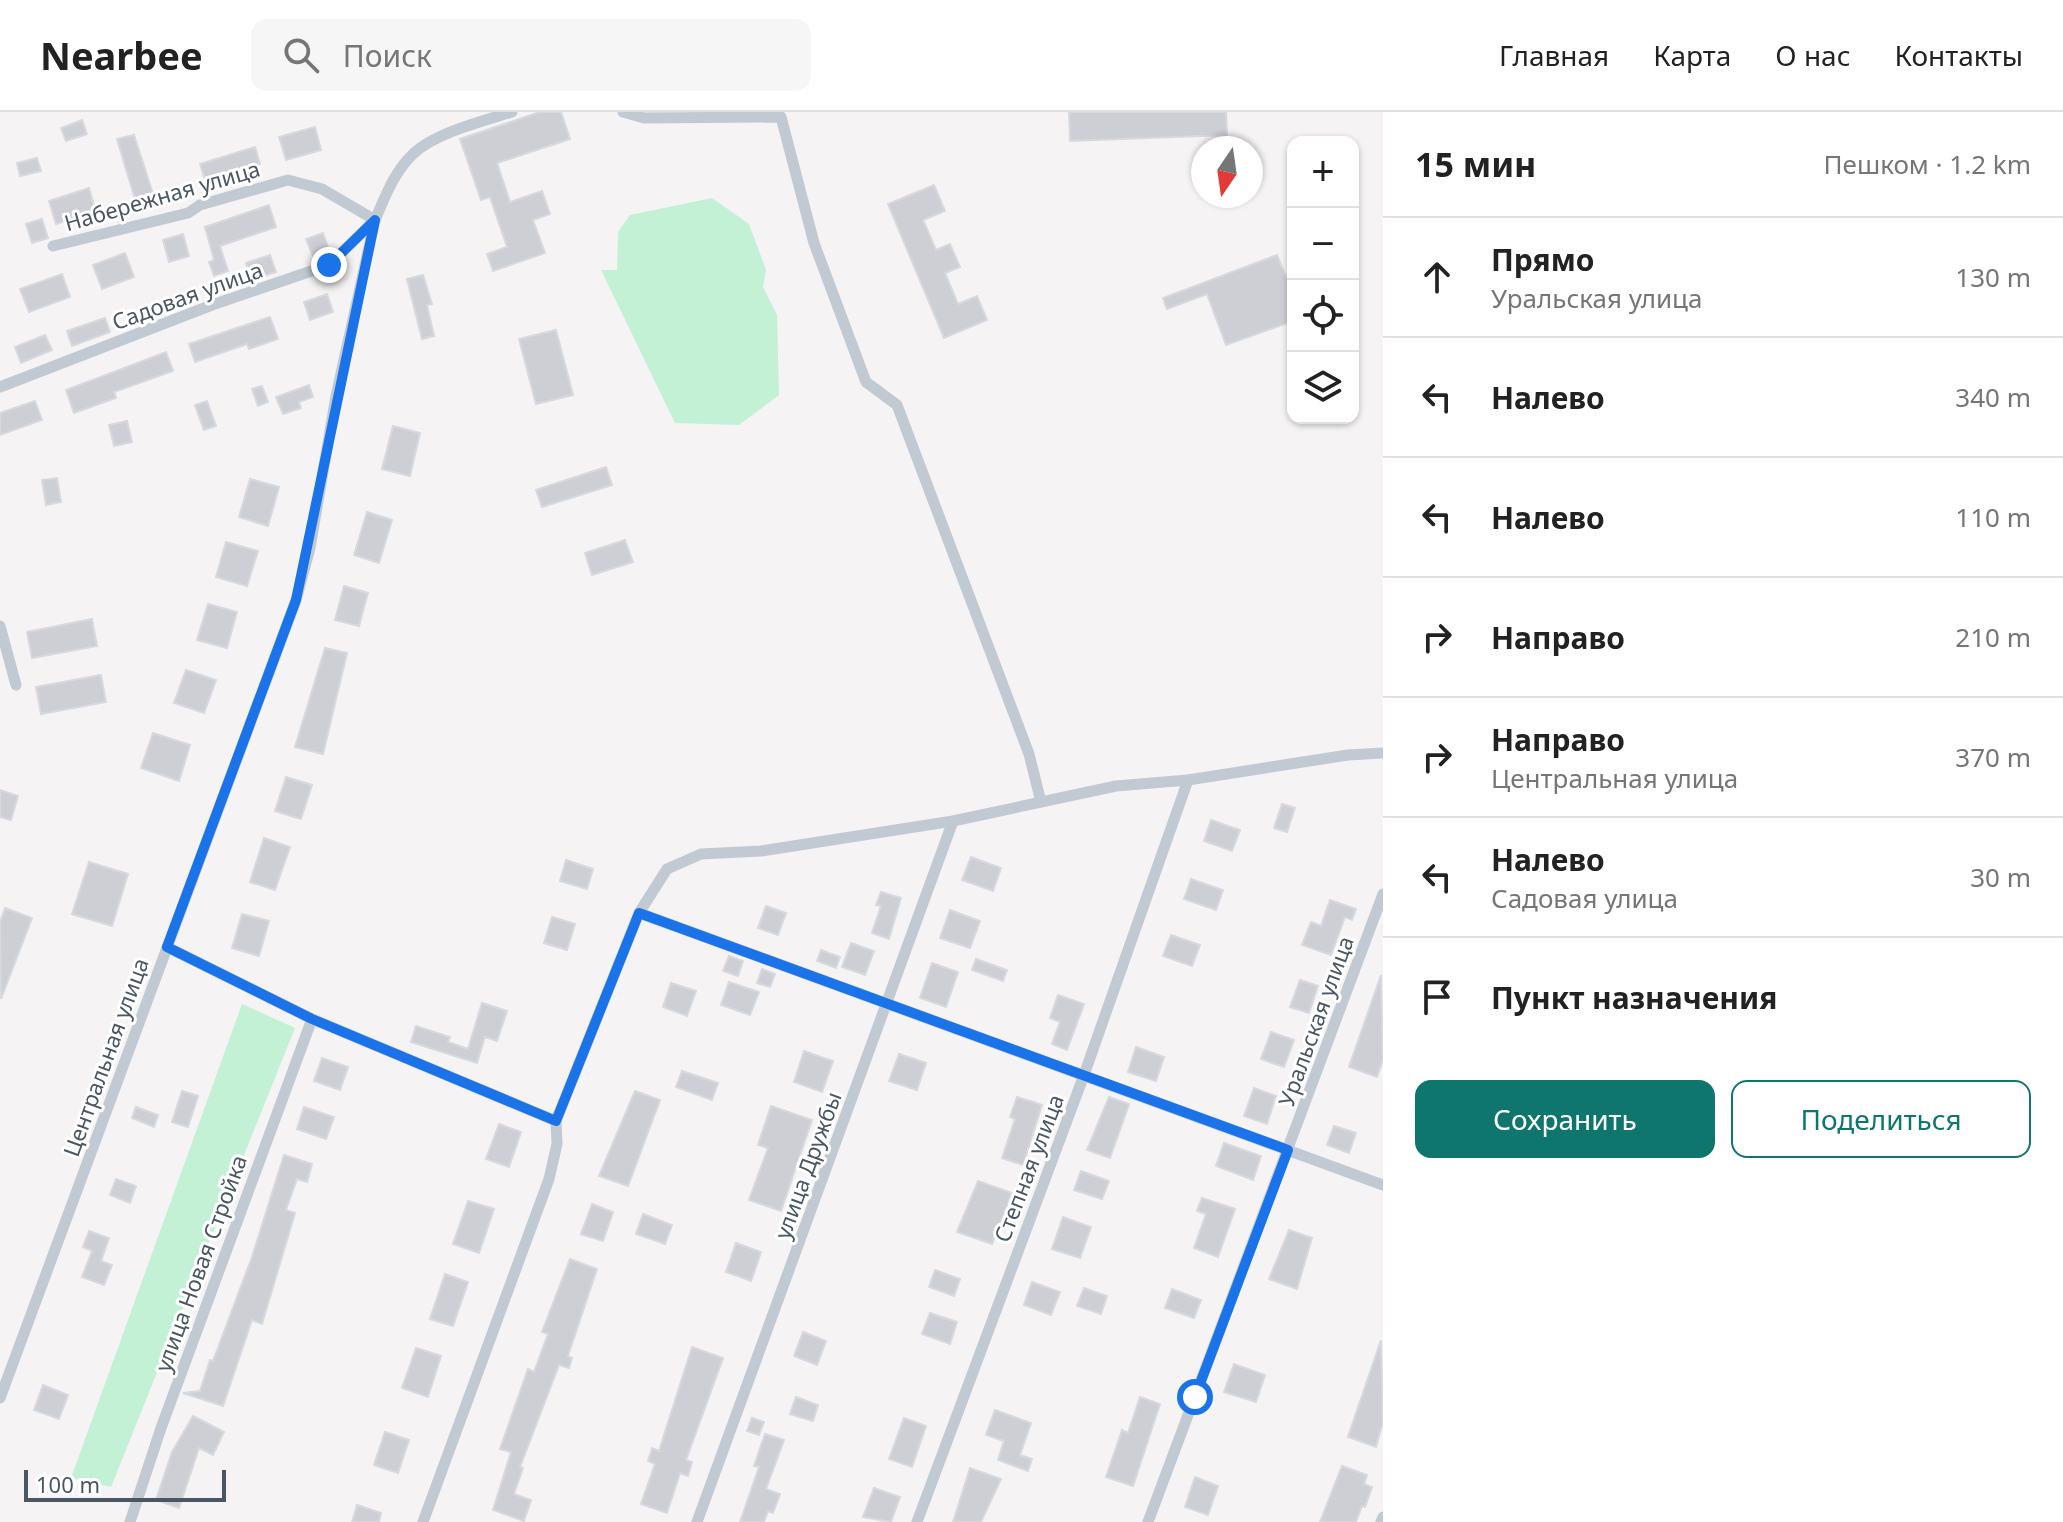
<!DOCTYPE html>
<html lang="ru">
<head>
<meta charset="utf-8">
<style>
  body { margin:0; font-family:"Noto Sans",sans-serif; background:#f6f6f6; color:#222 }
  .controls { position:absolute; right:24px; top:24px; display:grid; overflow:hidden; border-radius:16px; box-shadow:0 2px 6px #0004 }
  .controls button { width:72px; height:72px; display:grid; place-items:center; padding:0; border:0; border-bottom:2px solid #e0e0e0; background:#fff; color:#222; font:40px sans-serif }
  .compass { position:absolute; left:1191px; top:24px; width:72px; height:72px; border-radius:50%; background:#fff; box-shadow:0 2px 6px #0004; rotate:193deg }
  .scale { position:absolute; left:24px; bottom:20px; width:202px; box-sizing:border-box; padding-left:8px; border:4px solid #4a5661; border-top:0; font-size:22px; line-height:28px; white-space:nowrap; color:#4a5661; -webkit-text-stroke:6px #fff; paint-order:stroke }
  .stop { position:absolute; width:24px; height:24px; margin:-18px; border:6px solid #1a73e8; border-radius:50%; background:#fff }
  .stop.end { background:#1a73e8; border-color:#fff; box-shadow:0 2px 8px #0008 }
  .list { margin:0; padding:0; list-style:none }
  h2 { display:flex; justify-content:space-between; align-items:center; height:104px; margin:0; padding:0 32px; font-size:34px }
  h2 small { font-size:26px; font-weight:400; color:#767676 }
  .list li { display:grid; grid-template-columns:52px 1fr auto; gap:24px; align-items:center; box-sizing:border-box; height:120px; padding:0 32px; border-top:2px solid #e0e0e0 }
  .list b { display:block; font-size:30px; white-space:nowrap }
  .list p { margin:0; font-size:26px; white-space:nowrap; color:#767676 }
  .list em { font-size:26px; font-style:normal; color:#767676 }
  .actions { display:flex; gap:16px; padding:24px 32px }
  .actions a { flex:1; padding:18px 0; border:2px solid #0f766e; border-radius:16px; text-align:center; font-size:28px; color:#0f766e }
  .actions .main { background:#0f766e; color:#fff }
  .icon { flex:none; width:44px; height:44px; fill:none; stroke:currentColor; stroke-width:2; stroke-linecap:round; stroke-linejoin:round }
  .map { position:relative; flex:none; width:1383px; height:1410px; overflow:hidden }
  header { display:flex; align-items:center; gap:48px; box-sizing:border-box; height:112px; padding:0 40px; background:#fff; border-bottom:2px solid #e0e0e0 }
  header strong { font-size:38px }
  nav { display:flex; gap:44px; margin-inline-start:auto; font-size:28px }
  .search { width:560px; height:72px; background:#f6f6f6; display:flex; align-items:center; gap:20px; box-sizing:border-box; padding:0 28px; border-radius:16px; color:#767676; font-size:30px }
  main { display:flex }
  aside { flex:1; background:#fff }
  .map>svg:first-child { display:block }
  .green { fill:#c3f1d5 }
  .building { fill:#cdcfd5; stroke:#d7d9de; stroke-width:2 }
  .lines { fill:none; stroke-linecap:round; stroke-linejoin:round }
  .street { stroke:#c1cad2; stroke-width:11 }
  .route { stroke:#1a73e8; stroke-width:10 }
  .labels { text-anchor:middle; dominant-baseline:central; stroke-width:6; stroke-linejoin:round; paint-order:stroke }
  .street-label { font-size:22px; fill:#4a5661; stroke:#fff }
</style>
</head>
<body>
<header>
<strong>Nearbee</strong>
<div class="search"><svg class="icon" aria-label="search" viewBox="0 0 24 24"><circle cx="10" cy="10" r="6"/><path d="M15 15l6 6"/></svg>Поиск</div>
<nav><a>Главная</a><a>Карта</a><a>О нас</a><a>Контакты</a></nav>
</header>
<main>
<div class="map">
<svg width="1383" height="1410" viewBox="0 0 1383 1410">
  <rect width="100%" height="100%" fill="#f5f3f3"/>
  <g class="green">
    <path d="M712,86L749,112L766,158L763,175L777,203L779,283L739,313L675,311L601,158H617L618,120L630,103Z"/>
    <path d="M242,892L295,916L111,1375L71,1366Z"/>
  </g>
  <g class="building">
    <path d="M540,0H561L570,27L497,51L510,90L542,79L550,102L533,108L545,141L493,159L487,142L507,135L490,85L481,88L460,27Z"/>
    <path d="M1069,0H1226L1227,23L1070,29Z"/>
    <path d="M82,8L87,22L66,29L61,16Z"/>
    <path d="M315,15L321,38L286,48L279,25Z"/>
    <path d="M134,23L156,91L138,97L117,27Z"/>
    <path d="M255,35L260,52L205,68L200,52Z"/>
    <path d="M37,46L41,59L20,64L17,51Z"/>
    <path d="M934,73L945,99L923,108L936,138L950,132L960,155L945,161L958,192L977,184L987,208L944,226L888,92Z"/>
    <path d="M89,76L96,100L56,112L49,89Z"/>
    <path d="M269,93L276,115L220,134L228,159L214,164L209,150L214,148L205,115Z"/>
    <path d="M42,107L48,126L32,131L26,112Z"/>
    <path d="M323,121L329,138L313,144L306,127Z"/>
    <path d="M183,122L189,144L169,150L163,128Z"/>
    <path d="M125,141L134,165L102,177L93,153Z"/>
    <path d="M270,143L276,160L251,168L246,151Z"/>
    <path d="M1277,143L1286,165L1293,162V209L1226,233L1207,182L1167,197L1163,186Z"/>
    <path d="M62,162L70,185L29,200L20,177Z"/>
    <path d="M423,163L432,192L427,193L434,224L422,227L407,167Z"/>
    <path d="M327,182L333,200L310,208L304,190Z"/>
    <path d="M270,205L278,227L249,237L247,232L195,250L189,232Z"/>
    <path d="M105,206L110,220L72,234L67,219Z"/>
    <path d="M556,218L573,283L536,292L519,227Z"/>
    <path d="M45,223L52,238L21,251L15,235Z"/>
    <path d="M166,240L173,259L114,280L116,286L74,301L66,278Z"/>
    <path d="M309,273L313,285L299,290L301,296L283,302L276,285Z"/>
    <path d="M262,274L268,290L258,294L252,277Z"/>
    <path d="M35,289L42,308L0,323V301Z"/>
    <path d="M207,289L216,314L204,318L195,293Z"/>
    <path d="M127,309L132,330L114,334L109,313Z"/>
    <path d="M393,314L420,321L410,364L382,357Z"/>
    <path d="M606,355L612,373L542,395L536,378Z"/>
    <path d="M57,366L61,390L46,393L42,368Z"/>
    <path d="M250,367L279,375L268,414L239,405Z"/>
    <path d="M367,400L392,408L379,451L354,443Z"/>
    <path d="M625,428L633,450L592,463L585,441Z"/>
    <path d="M226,430L258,439L247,474L216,465Z"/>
    <path d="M344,474L368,481L359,514L335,508Z"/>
    <path d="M208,492L237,500L227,536L197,528Z"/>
    <path d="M92,507L97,534L32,546L27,520Z"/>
    <path d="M325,536L347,541L323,642L295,635Z"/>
    <path d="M186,558L216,568L204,601L174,591Z"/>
    <path d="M101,563L106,590L41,602L36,575Z"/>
    <path d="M153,621L190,633L179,669L141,656Z"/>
    <path d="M286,665L312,673L301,707L275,699Z"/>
    <path d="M0,678L18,684L11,708L0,705Z"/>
    <path d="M1282,692L1295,696L1287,720L1274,716Z"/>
    <path d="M1211,708L1240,718L1232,739L1204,729Z"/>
    <path d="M264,726L290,735L275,778L250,770Z"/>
    <path d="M971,745L1001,756L993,779L962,768Z"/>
    <path d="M566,748L593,757L587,777L560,769Z"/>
    <path d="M89,750L128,762L112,814L72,802Z"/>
    <path d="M1191,767L1223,778L1216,798L1184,787Z"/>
    <path d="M881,780L901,786L889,827L872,821L881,794L876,793Z"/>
    <path d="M1330,788L1356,797L1352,808L1345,805L1331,843L1302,833L1311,810L1321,814Z"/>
    <path d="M766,794L786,801L778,823L758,816Z"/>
    <path d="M5,796L32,806L1,887L0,810Z"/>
    <path d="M950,798L980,809L970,836L940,826Z"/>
    <path d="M242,802L269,809L259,844L232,836Z"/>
    <path d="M552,805L575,812L567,838L544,831Z"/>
    <path d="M1171,823L1200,833L1192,854L1163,844Z"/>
    <path d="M851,831L874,839L865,863L842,855Z"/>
    <path d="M821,838L840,845L836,856L817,849Z"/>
    <path d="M729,844L743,849L738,864L723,859Z"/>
    <path d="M976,847L1007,858L1003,869L972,858Z"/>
    <path d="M932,851L958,860L946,895L920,886Z"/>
    <path d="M762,857L775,862L770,875L757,871Z"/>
    <path d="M1381,863L1383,948L1377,965L1349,955Z"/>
    <path d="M1300,868L1318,874L1309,901L1290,895Z"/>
    <path d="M729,870L759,880L750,903L721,893Z"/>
    <path d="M671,871L696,879L687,904L663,895Z"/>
    <path d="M1058,883L1084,892L1067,938L1052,932L1060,910L1050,906Z"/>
    <path d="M482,891L507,899L497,929L485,925L477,951L411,930L416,914L450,925L448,930L468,937Z"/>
    <path d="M1271,920L1294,928L1284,955L1261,947Z"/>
    <path d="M1136,935L1164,945L1156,969L1128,960Z"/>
    <path d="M804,939L833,949L822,980L794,970Z"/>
    <path d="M899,942L926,951L917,978L889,969Z"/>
    <path d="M322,946L348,955L340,978L314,969Z"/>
    <path d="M682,959L718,971L712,988L676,975Z"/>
    <path d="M1254,976L1276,984L1267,1012L1244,1004Z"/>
    <path d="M182,979L198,984L188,1015L172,1010Z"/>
    <path d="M635,979L660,988L628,1074L599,1064Z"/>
    <path d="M1017,985L1042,993L1023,1053L1002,1046L1015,1007L1010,1005Z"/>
    <path d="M1109,985L1129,992L1110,1046L1087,1038Z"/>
    <path d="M771,994L812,1008L781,1099L749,1088L768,1036L758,1033Z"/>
    <path d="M136,995L158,1003L154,1015L132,1006Z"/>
    <path d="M304,995L334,1005L326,1027L297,1017Z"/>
    <path d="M499,1012L521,1020L509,1055L486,1047Z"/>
    <path d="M1334,1014L1356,1021L1349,1041L1327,1033Z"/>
    <path d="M1224,1031L1261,1044L1253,1068L1216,1054Z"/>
    <path d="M284,1043L312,1052L307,1070L297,1067L286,1098L295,1101L262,1212L252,1208L223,1294L183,1281L200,1279L210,1248L213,1249L252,1145Z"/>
    <path d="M1081,1059L1109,1069L1102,1087L1074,1078Z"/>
    <path d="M116,1067L136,1074L130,1091L110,1083Z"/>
    <path d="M978,1069L1012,1081L992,1132L957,1120Z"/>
    <path d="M1202,1086L1235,1097L1218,1145L1194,1136L1206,1102L1197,1099Z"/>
    <path d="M468,1089L494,1097L479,1141L453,1132Z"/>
    <path d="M592,1092L613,1100L603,1129L581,1122Z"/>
    <path d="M643,1102L672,1113L665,1132L636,1122Z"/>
    <path d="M1063,1105L1091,1115L1080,1146L1052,1137Z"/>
    <path d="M1289,1118L1312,1126L1297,1177L1269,1167Z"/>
    <path d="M89,1119L109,1126L101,1149L112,1153L104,1173L82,1165L92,1139L83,1135Z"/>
    <path d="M736,1131L761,1140L751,1169L726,1160Z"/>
    <path d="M570,1147L597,1157L568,1244L572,1246L569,1256L559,1253L520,1355L523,1356L514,1382L531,1388L524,1409L493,1398L511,1340L500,1337L528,1257L534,1260L548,1222L542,1220Z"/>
    <path d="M935,1158L960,1167L954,1184L929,1175Z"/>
    <path d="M445,1162L468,1170L453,1214L430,1207Z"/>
    <path d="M1032,1170L1060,1180L1051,1203L1024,1193Z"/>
    <path d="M1084,1176L1107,1184L1101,1202L1077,1194Z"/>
    <path d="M1172,1177L1201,1188L1194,1206L1165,1196Z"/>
    <path d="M930,1201L957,1210L950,1232L922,1222Z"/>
    <path d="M803,1220L826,1229L817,1253L794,1244Z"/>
    <path d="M1381,1228L1383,1310L1376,1335L1348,1325Z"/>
    <path d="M692,1235L723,1246L686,1348L692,1350L688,1364L680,1361L667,1401L641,1392L655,1352L648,1349L652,1336L659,1339Z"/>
    <path d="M416,1236L441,1244L428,1285L402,1276Z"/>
    <path d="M1234,1252L1265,1263L1256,1290L1224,1280Z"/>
    <path d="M43,1273L68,1283L59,1307L34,1298Z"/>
    <path d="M796,1285L818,1293L813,1309L790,1302Z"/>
    <path d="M1140,1285L1160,1292L1133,1374L1106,1365L1122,1318L1128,1321Z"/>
    <path d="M995,1298L1031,1311L1020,1343L1032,1347L1028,1359L998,1348L1004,1329L986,1323Z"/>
    <path d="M193,1304L224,1320L213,1343L199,1336L179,1396L156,1388L172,1340Z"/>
    <path d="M752,1306L764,1310L759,1323L747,1319Z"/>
    <path d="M904,1306L926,1314L912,1355L889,1347Z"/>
    <path d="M385,1320L409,1328L398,1361L374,1353Z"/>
    <path d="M765,1322L784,1328L766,1377L780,1382L773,1401L768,1399L764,1410H740L759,1355L754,1354Z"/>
    <path d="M1342,1354L1367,1363L1364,1372L1372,1375L1365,1395L1362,1394L1356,1410H1320Z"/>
    <path d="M970,1356L1001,1367L981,1410H953Z"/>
    <path d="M1195,1365L1218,1374L1208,1403L1185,1395Z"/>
    <path d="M874,1376L900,1385L891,1410L863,1405Z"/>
    <path d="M357,1393L381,1401L379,1410H352Z"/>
  </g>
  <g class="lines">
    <g class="street">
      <path d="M623,0L644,6L781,5L814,131L866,270L897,293L1029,642L1041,690"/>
      <path d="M53,134L188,101L200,93L288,68L322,77L375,108C385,85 394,60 413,42C434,21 483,9 512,0"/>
      <path d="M0,275L212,193L329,153L372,111"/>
      <path d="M0,514L16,573"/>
      <path d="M639,801L1383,1073"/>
      <path d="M167,835L312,907L556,1009"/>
      <path d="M0,1286L296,488L310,436L336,284L375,108"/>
      <path d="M130,1410L161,1316L312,907"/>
      <path d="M423,1410L549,1067L557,1032L556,1009L639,801L667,757L701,742L761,739L953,709L1116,674L1188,668L1348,643L1383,641"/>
      <path d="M697,1410L953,709"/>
      <path d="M917,1410L1084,963L1188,668"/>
      <path d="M1148,1410L1383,782"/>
      <path d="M1381,1410L1383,1405"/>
    </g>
  </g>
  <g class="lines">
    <path class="route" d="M329,153L375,108L296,488L167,835L312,907L556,1009L639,801L1288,1038L1195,1285"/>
  </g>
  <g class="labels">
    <g class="street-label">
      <text transform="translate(162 83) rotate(-16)">Набережная улица</text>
      <text transform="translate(187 183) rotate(-20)">Садовая улица</text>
      <text transform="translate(1315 909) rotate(-70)">Уральская улица</text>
      <text transform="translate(105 945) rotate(-70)">Центральная улица</text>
      <text transform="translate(807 1053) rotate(-70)">улица Дружбы</text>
      <text transform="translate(1028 1056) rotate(-69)">Степная улица</text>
      <text transform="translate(200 1151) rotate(-70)">улица Новая Стройка</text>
    </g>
  </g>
</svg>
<div class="controls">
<button>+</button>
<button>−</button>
<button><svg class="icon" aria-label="locate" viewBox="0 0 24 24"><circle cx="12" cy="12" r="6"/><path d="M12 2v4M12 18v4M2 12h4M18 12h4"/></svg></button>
<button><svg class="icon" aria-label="layers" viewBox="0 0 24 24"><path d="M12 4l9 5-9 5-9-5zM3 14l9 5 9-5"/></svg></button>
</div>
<svg class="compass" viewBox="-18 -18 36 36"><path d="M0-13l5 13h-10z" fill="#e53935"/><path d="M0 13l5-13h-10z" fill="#767676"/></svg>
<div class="scale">100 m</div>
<div class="stop" style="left:1195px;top:1285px"></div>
<div class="stop end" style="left:329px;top:153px"></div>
</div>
<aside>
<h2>15 мин<small>Пешком · 1.2 km</small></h2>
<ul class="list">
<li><svg class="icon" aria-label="ahead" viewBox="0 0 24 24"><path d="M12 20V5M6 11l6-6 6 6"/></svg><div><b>Прямо</b><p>Уральская улица</p></div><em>130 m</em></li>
<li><svg class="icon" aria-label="left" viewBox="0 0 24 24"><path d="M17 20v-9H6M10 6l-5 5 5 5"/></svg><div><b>Налево</b></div><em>340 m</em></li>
<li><svg class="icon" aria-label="left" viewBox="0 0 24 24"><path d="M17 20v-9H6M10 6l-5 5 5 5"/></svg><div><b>Налево</b></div><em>110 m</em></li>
<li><svg class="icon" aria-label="right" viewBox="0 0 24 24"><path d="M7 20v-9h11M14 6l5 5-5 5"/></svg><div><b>Направо</b></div><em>210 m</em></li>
<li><svg class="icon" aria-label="right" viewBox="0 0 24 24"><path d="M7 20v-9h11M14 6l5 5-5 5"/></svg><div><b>Направо</b><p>Центральная улица</p></div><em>370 m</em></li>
<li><svg class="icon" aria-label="left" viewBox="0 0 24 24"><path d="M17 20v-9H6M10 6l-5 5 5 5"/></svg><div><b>Налево</b><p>Садовая улица</p></div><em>30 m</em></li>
<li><svg class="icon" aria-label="arrive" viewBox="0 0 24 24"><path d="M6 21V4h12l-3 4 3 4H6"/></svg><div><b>Пункт назначения</b></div></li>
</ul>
<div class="actions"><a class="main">Сохранить</a><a>Поделиться</a></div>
</aside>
</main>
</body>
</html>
